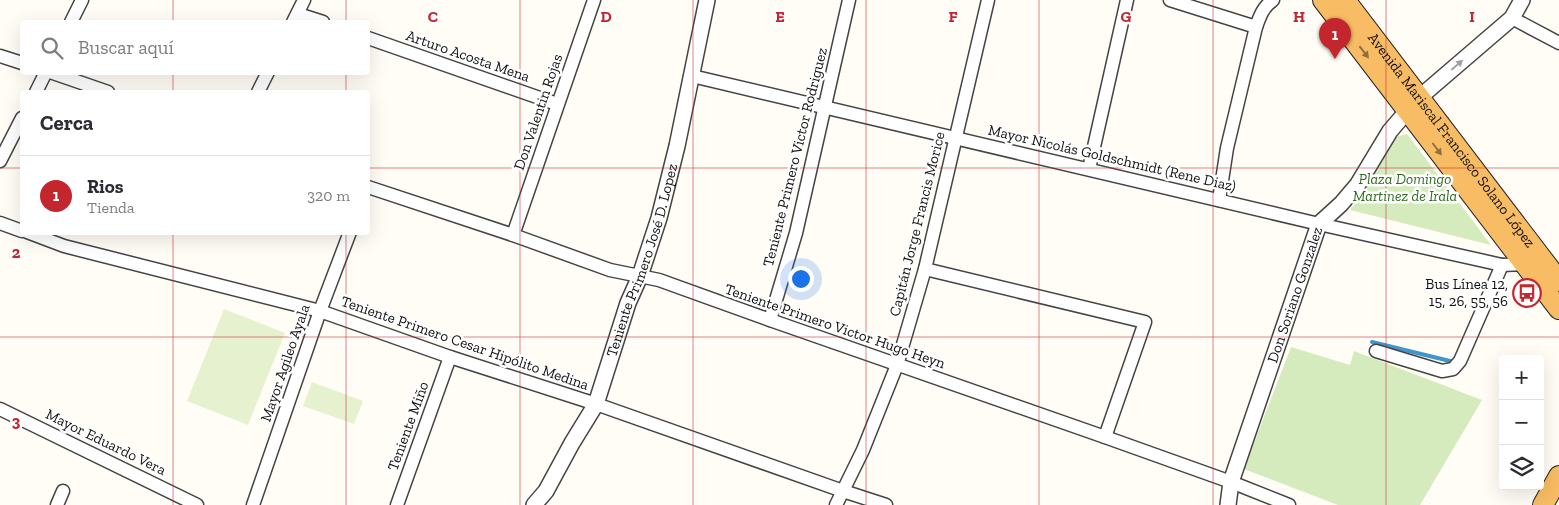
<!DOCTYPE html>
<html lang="es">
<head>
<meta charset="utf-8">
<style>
  body { margin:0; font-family:"Zilla Slab",serif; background:#f2f2f3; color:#2b2b33 }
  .controls { position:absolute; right:15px; bottom:15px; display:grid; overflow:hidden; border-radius:5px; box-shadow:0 5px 20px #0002 }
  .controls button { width:45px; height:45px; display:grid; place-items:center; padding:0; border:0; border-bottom:1px solid #e1e1e2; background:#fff; color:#2b2b33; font:25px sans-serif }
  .you { position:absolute; left:800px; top:278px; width:18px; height:18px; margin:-12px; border:4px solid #fff; border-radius:50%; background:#1a73e8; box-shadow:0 0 0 8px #1a73e833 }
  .badge { display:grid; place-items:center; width:32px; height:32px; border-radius:50%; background:#c4262e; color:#fff; font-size:16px; font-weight:700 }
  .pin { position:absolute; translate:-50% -41px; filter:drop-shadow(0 1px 2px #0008) }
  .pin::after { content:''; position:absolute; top:26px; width:18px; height:15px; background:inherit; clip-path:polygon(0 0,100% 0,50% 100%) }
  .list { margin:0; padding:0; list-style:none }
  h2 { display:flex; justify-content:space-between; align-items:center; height:65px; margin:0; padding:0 20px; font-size:21px }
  h2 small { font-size:16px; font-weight:400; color:#7c7c81 }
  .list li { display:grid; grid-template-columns:32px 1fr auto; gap:15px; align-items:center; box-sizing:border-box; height:80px; padding:0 20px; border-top:1px solid #e1e1e2 }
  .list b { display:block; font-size:19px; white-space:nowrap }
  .list p { margin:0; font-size:16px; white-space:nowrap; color:#7c7c81 }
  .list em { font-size:16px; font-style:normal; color:#7c7c81 }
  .icon { flex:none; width:28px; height:28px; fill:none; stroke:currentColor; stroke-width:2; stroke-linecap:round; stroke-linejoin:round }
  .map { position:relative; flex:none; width:1559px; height:505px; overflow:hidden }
  .search { position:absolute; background:#fff; box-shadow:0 5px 20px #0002; left:20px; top:20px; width:350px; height:55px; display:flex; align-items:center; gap:12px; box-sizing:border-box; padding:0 18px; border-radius:5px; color:#7c7c81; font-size:19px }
  .panel { position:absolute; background:#fff; box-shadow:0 5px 20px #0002; left:20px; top:90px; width:350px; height:145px; border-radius:5px }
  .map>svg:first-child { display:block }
  .green { fill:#d5ebbd }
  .pitch { fill:#e6f2cf }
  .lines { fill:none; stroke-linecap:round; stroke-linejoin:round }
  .stream { stroke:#3f96cf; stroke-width:4 }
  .minor-casing { stroke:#444; stroke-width:15 }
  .tertiary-casing { stroke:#444; stroke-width:18 }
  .trunk-casing { stroke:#222; stroke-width:22 }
  .minor { stroke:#fff; stroke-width:12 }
  .tertiary { stroke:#fff; stroke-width:15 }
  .trunk { stroke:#f7bc64; stroke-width:20 }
  .oneway { fill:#906f3f }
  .oneway2 { fill:#a0a0a0 }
  .grid { fill:none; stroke:#c4262e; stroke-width:1; stroke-opacity:0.55 }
  .labels { text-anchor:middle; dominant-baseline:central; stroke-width:5; stroke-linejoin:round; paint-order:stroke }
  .street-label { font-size:15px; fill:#111; stroke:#fff }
  .park-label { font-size:15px; font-style:italic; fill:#2f6b1f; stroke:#fff }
  .poi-label { font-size:15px; fill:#111; stroke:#fff; text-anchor:end }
  .grid-label { font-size:16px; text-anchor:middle; font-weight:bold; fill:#c4262e; stroke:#fff; stroke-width:5; stroke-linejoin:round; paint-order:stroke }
</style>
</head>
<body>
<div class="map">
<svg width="1559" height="505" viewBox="0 0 1559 505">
  <rect width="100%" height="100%" fill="#fffdf5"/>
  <g class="green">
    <path d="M1407,134L1491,245L1350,210L1357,201L1392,141L1399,136Z"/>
    <path d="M1291,347L1350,365L1354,351L1482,400L1420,505H1338L1244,469Z"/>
  </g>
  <g class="pitch">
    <path d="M224,309L285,333L248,425L187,401Z"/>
    <path d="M312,382L363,401L354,424L303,406Z"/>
  </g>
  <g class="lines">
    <path class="stream" d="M1372,342L1454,362"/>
    <defs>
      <g id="minor">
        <path d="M1170,0L1256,27"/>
        <path d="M298,14L323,22"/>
        <path d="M1512,18L1559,43"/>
        <path d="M71,22L82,0"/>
        <path d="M293,22L304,0"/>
        <path d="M368,38L557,104"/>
        <path d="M0,56L22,63"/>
        <path d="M50,72L108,92"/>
        <path d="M692,76L1319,224L1502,265L1525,264"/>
        <path d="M36,92L46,72"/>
        <path d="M258,92L268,72"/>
        <path d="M0,161L22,118"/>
        <path d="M1089,169L1127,0"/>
        <path d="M368,187L513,235L610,270L659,280L770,320L1105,437L1231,482L1289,505"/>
        <path d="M1219,200L1227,148L1256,27C1260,16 1263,7 1273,0"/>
        <path d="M0,223L22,231"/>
        <path d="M27,232L64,246L320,311L450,357L596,404L843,491L886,505"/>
        <path d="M513,235L594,0"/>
        <path d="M925,269L1145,322L1105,437"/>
        <path d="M770,320L796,233L849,0"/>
        <path d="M1376,351L1442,371L1453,369L1460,361L1502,265"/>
        <path d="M0,409L197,505"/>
        <path d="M57,505L63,491"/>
        <path d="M253,505L320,311L350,232"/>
        <path d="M397,505L450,357"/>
        <path d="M836,505L863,450L897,365L925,269L988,0"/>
      </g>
      <g id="tertiary">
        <path d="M1420,97L1512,18L1522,0"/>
        <path id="s1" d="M534,505L546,491L572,443L596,404L628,303L640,276L659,218L677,146L707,0"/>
        <path id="s2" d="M1228,505L1231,482L1319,224L1341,204L1358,184L1390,131L1408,110"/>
      </g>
      <g id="trunk">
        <path d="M1323,0L1559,309"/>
        <path id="s3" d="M1345,0L1559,281"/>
        <path d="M1543,505L1559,476"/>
      </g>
    </defs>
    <use href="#minor" class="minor-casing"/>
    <use href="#tertiary" class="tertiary-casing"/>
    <use href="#trunk" class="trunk-casing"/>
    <use href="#minor" class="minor"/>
    <use href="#tertiary" class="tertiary"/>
    <use href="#trunk" class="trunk"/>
  </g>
  <defs><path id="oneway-solid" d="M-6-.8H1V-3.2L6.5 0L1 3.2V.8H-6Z" transform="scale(1.25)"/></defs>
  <g class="oneway">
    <use href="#oneway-solid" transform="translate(1364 52) rotate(52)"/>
    <use href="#oneway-solid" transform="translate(1437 149) rotate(53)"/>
  </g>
  <use class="oneway2" href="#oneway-solid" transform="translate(1457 65) rotate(-41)"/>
  <path class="grid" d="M173,0V22M346,0V22M520,0V505M693,0V505M866,0V505M1039,0V505M1213,0V505M1386,0V505M173,72V92M346,72V92M0,168H22M368,168H1559M173,232V505M346,232V505M0,337H1559"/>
  <defs>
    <symbol id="bus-ring" viewBox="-11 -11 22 22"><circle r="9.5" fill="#fff" stroke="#c4262e" stroke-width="1.5"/><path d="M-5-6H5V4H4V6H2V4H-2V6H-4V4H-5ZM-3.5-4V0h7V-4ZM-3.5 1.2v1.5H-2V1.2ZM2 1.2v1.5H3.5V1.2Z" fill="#c4262e"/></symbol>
  </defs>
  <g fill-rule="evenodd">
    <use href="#bus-ring" x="1511" y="277" width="32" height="32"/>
  </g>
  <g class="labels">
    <g class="street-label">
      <text transform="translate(468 56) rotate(19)">Arturo Acosta Mena</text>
      <text transform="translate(538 112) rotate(-71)">Don Valentin Rojas</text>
      <text stroke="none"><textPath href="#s3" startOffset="176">Avenida Mariscal Francisco Solano López</textPath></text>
      <text transform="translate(795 157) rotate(-76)">Teniente Primero Victor Rodriguez</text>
      <text transform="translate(1112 158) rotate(13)">Mayor Nicolás Goldschmidt (Rene Diaz)</text>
      <text transform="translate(917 224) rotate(-76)">Capitán Jorge Francis Morice</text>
      <text stroke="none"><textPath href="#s1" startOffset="270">Teniente Primero José D. Lopez</textPath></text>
      <text stroke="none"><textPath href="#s2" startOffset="221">Don Soriano Gonzalez</textPath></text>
      <text transform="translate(835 326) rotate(19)">Teniente Primero Victor Hugo Heyn</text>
      <text transform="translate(465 343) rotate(19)">Teniente Primero Cesar Hipólito Medina</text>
      <text transform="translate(285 363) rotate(-71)">Mayor Agileo Ayala</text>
      <text transform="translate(408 426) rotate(-70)">Teniente Miño</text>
      <text transform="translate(106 442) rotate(26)">Mayor Eduardo Vera</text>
    </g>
    <g class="park-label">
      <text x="1405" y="179">Plaza Domingo<tspan x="1405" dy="17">Martinez de Irala</tspan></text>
    </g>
    <g class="poi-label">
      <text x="1508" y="284">Bus Línea 12,<tspan x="1508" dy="17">15, 26, 55, 56</tspan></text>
    </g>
  </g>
  <g class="grid-label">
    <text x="433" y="22">C</text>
    <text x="606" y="22">D</text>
    <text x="780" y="22">E</text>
    <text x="953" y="22">F</text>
    <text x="1126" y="22">G</text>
    <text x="1299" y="22">H</text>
    <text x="1472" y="22">I</text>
    <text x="16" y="258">2</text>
    <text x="16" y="427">3</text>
  </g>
</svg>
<div class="controls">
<button>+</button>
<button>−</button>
<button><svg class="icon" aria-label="layers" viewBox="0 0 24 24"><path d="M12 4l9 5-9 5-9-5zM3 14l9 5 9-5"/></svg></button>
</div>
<div class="you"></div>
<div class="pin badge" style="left:1335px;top:59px">1</div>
<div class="search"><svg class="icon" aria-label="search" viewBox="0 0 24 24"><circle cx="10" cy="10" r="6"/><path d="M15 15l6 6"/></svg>Buscar aquí</div>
<section class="panel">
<h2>Cerca<small></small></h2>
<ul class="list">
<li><span class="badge">1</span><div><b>Rios</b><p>Tienda</p></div><em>320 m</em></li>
</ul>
</section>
</div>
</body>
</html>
